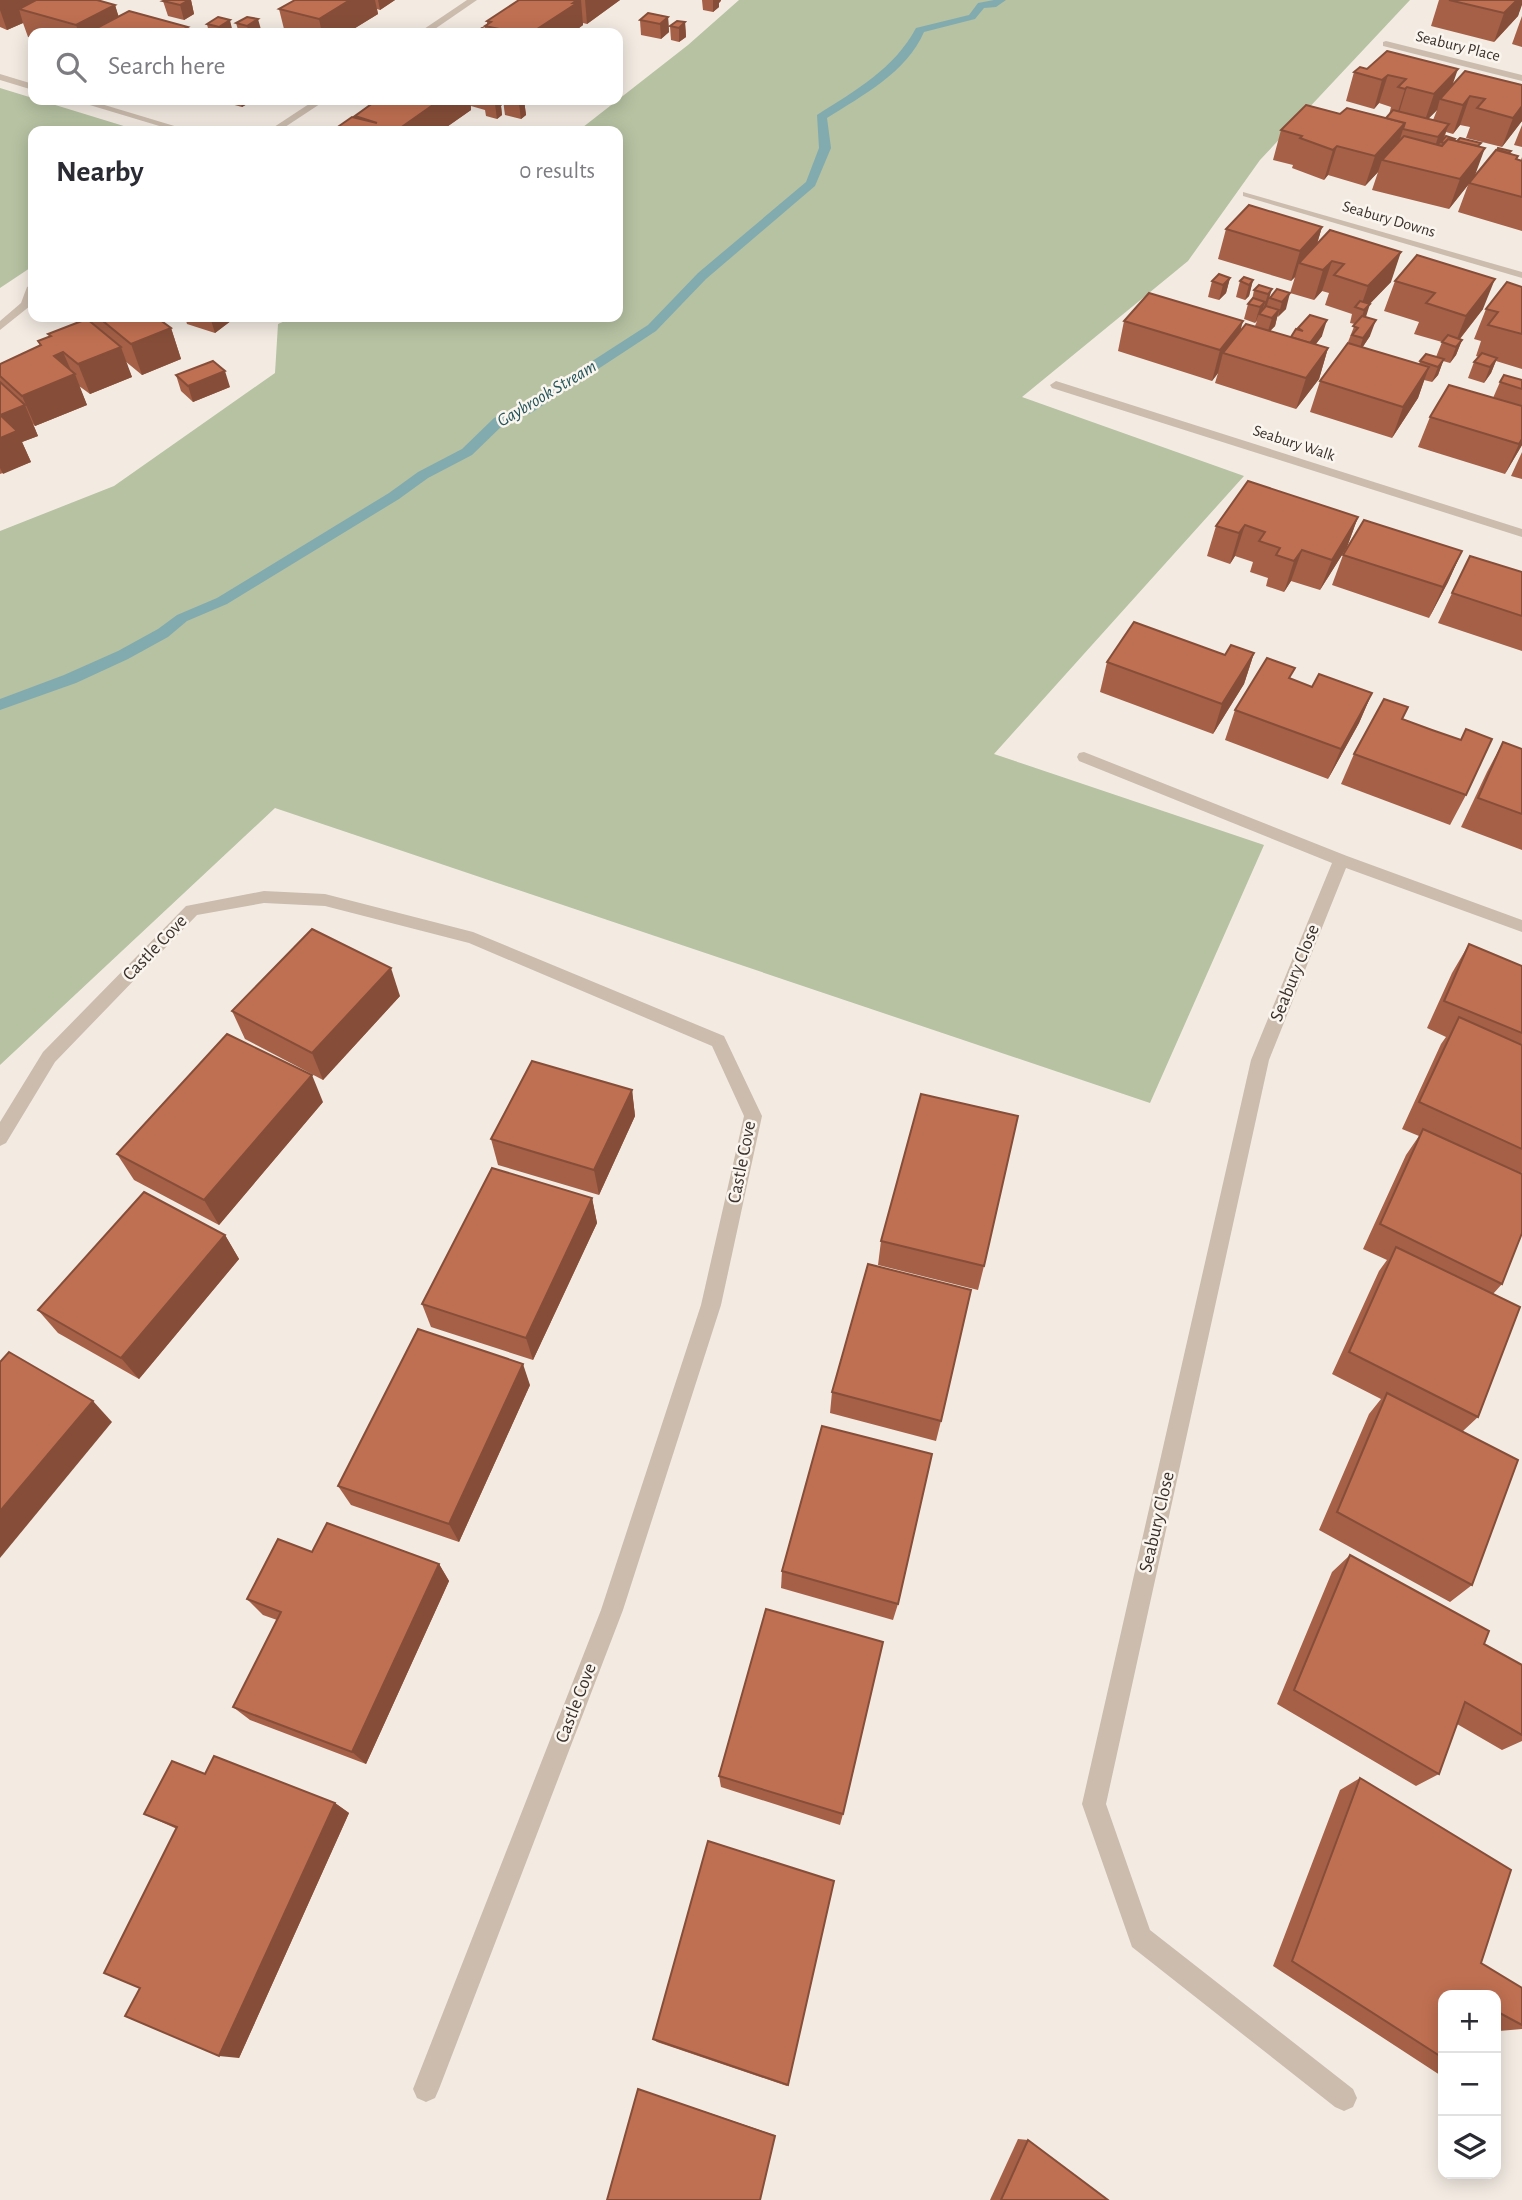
<!DOCTYPE html>
<html lang="en">
<head>
<meta charset="utf-8">
<style>
  body { margin:0; font-family:"Alegreya Sans",sans-serif; background:#f2f2f3; color:#2b2b33 }
  .controls { position:absolute; right:21px; bottom:21px; display:grid; overflow:hidden; border-radius:14px; box-shadow:0 4px 18px #0003 }
  .controls button { width:63px; height:63px; display:grid; place-items:center; padding:0; border:0; border-bottom:2px solid #e1e1e2; background:#fff; color:#2b2b33; font:35px sans-serif }
  .list { margin:0; padding:0; list-style:none }
  h2 { display:flex; justify-content:space-between; align-items:center; height:91px; margin:0; padding:0 28px; font-size:30px }
  h2 small { font-size:23px; font-weight:400; color:#7c7c81 }
  .icon { flex:none; width:38px; height:38px; fill:none; stroke:currentColor; stroke-width:2; stroke-linecap:round; stroke-linejoin:round }
  .map { position:relative; flex:none; width:1522px; height:2200px; overflow:hidden }
  .search { position:absolute; background:#fff; box-shadow:0 4px 18px #0003; left:28px; top:28px; width:595px; height:77px; display:flex; align-items:center; gap:18px; box-sizing:border-box; padding:0 24px; border-radius:14px; color:#7c7c81; font-size:26px }
  .panel { position:absolute; background:#fff; box-shadow:0 4px 18px #0003; left:28px; top:126px; width:595px; height:196px; border-radius:14px }
  .map>svg:first-child { display:block }
  .green { fill:#b6c2a2 }
  .lines { fill:none; stroke-linecap:round; stroke-linejoin:round }
  .stream { fill:#82abaf; fill-rule:evenodd }
  .minor { fill:#cbbcad; fill-rule:evenodd }
  .wall { fill:#a56047; fill-rule:evenodd }
  .shaded-wall { fill:#864e39 }
  .building { fill:#c07052; stroke:#864e39; stroke-width:2 }
  .labels { text-anchor:middle; dominant-baseline:central; stroke-width:5; stroke-linejoin:round; paint-order:stroke }
  .far-street-label { font-size:16px; fill:#3a302c; stroke:#faf5ee }
  .far-water-label { font-size:18px; font-style:italic; fill:#23545a; stroke:#faf5ee }
  .street-label { font-size:19px; fill:#3a302c; stroke:#faf5ee }
</style>
</head>
<body>
<div class="map">
<svg width="1522" height="2200" viewBox="0 0 1522 2200">
  <rect width="100%" height="100%" fill="#f3ebe2"/>
  <g class="green">
    <path d="M739,0H1410L1260,160L1188,261L1022,397L1244,476L994,754L1264,845L1150,1103L275,808L0,1065V531L114,486L275,373L278,324L294,317H618V131H578L688,45Z"/>
    <path d="M0,88L140,131H33V266L0,288Z"/>
  </g>
  <g class="lines">
    <path class="stream" d="M994,0H1006L996,7L984,8L975,19L924,32C906,73 863,95 827,118L831,148L815,186L706,279L656,331L531,413L504,424L472,455L428,478L399,499L227,604L187,621L168,637L128,659L76,683L0,710V699L64,675L118,651L158,629L177,615L217,598L389,493L418,472L462,449L494,418L521,407L648,325L698,273L806,182L819,148L817,115C856,90 894,69 916,28L969,15L978,3Z"/>
    <g class="minor">
      <path d="M467,0H477L429,33H418Z"/>
      <path d="M1386,41L1522,75V81L1383,46V42Z"/>
      <path d="M0,74L33,84V90L0,80Z"/>
      <path d="M73,100H88L191,131H176Z"/>
      <path d="M315,100H326L279,131H268Z"/>
      <path d="M1243,192L1522,272V278L1243,196Z"/>
      <path d="M33,284V300L30,306L0,330V321L21,303L27,287Z"/>
      <path d="M1056,381L1522,529V537L1052,388L1050,385Z"/>
      <path d="M1084,752L1347,856L1522,920V932L1346,868L1269,1060L1106,1804L1150,1930L1353,2089L1357,2098L1353,2107L1344,2111L1335,2107L1132,1947L1082,1804L1251,1060L1332,863L1079,761L1077,757L1079,753Z"/>
      <path d="M264,891L325,894L473,932L724,1036L762,1116L721,1305L623,1610L439,2089L435,2098L426,2102L417,2098L413,2089L601,1610L701,1305L744,1116L712,1046L469,943L325,906L264,903L197,915L55,1062L6,1143L0,1146V1122L43,1052L186,906Z"/>
    </g>
  </g>
  <g class="wall">
    <path d="M0,0L115,5L118,16L188,27L190,32L209,33L207,24L218,17L233,33H33V38L28,37L23,23L7,30L0,27Z"/>
    <path d="M166,0H191L194,14L184,20L168,16L163,1Z"/>
    <path d="M295,0H395L380,10L377,9L378,14L347,33H285L279,9Z"/>
    <path d="M519,0H620L587,24L583,23V25L579,28L580,31L577,33H474L485,29V26L487,24V21Z"/>
    <path d="M702,0H721V1L719,3V7L713,12L703,10Z"/>
    <path d="M1439,0H1522L1518,16L1494,42L1431,26Z"/>
    <path d="M1522,16V47L1512,44Z"/>
    <path d="M247,17L262,33H239L236,23Z"/>
    <path d="M668,17L669,32L661,39L641,35L640,20Z"/>
    <path d="M685,22L686,37L679,42L671,40L670,26Z"/>
    <path d="M1367,69L1452,85L1465,71L1522,121L1502,147L1466,138L1470,127L1460,125L1453,134L1446,132L1444,139L1454,140L1479,147L1475,175L1510,153L1518,156L1517,159L1521,160L1522,157V231L1458,212L1468,185L1449,209L1372,190L1378,172L1365,186L1328,175L1324,180L1292,168L1293,165L1273,160L1281,130L1340,114L1386,118L1389,115L1391,107L1379,103L1374,109L1346,101L1354,72ZM1437,110L1433,120L1428,119Z"/>
    <path d="M216,100H254L242,107Z"/>
    <path d="M377,100H503V104L501,106L502,115L497,119L486,116L485,110L471,106V110L441,131H332L355,117V116Z"/>
    <path d="M503,100H524L526,115L521,119L505,115Z"/>
    <path d="M1522,125V147L1514,145Z"/>
    <path d="M1322,227L1317,244L1391,282L1369,304L1365,317L1370,336L1362,348L1419,364L1420,361L1436,357L1442,342L1414,334L1419,322L1384,311L1395,281L1417,255L1483,309L1460,339L1462,340L1456,355L1450,363L1443,361L1438,375L1432,382L1424,380L1418,398L1392,438L1310,412L1320,381L1349,344V342H1348L1355,324L1350,323L1352,314L1325,305L1329,293L1322,291L1314,300L1290,293L1295,277L1291,281L1218,259L1226,229Z"/>
    <path d="M1230,278L1226,293L1219,300L1208,297L1212,281Z"/>
    <path d="M1253,280L1249,296L1245,300L1236,297L1240,281Z"/>
    <path d="M1259,285L1270,297L1277,289L1286,309L1277,317L1275,326L1270,331L1291,337L1298,328L1322,336L1316,344L1328,348L1319,379L1296,409L1215,383L1218,373L1212,381L1118,351L1124,321L1240,332L1255,326L1257,321L1255,323L1244,319L1248,304L1252,300L1254,290Z"/>
    <path d="M1522,287V369L1496,361L1491,373L1484,383L1468,378L1474,362L1479,357L1476,356L1481,341L1474,339L1486,309Z"/>
    <path d="M88,317H156L171,328L181,359L142,375L125,361L132,377L90,394L79,386L87,405L35,426L33,424L38,436L22,442L31,462L0,474V364L40,346L38,341L50,337L48,334L90,321Z"/>
    <path d="M185,317H236L215,333L187,324Z"/>
    <path d="M176,375L230,387L193,402L181,391Z"/>
    <path d="M1522,380V406L1493,398L1500,382Z"/>
    <path d="M1430,417L1522,445L1505,474L1418,447Z"/>
    <path d="M1522,452V479L1511,476Z"/>
    <path d="M1358,517L1347,547L1320,590L1291,581L1284,592L1266,586L1268,578L1250,572L1253,562L1235,556L1230,564L1207,556L1216,526Z"/>
    <path d="M1462,551L1448,582L1429,618L1332,585L1343,555Z"/>
    <path d="M1522,572V651L1438,623L1452,593Z"/>
    <path d="M1254,653L1244,684L1213,734L1100,692L1107,662Z"/>
    <path d="M1291,679L1312,687L1372,693L1359,723L1328,779L1225,740L1235,710Z"/>
    <path d="M1403,719L1466,795L1450,825L1341,784L1354,754Z"/>
    <path d="M1503,742L1522,760V850L1461,827L1487,772Z"/>
    <path d="M1469,944L1522,966V1172L1502,1284L1493,1294L1478,1417L1463,1431L1472,1585L1450,1602L1319,1530L1369,1414L1381,1399L1332,1374L1379,1271L1387,1260L1363,1249L1406,1155L1419,1136L1402,1129L1441,1044L1446,1037L1427,1028L1452,973Z"/>
    <path d="M400,996L323,1080L245,1039L232,1011Z"/>
    <path d="M632,1090L635,1116L599,1195L498,1165L491,1139Z"/>
    <path d="M323,1102L219,1225L134,1180L117,1154Z"/>
    <path d="M592,1198L597,1223L533,1360L431,1327L422,1304Z"/>
    <path d="M225,1235L239,1259L139,1379L58,1333L38,1310Z"/>
    <path d="M881,1241L984,1266L978,1290L878,1265Z"/>
    <path d="M530,1385L459,1542L351,1505L338,1486Z"/>
    <path d="M832,1392L941,1421L936,1441L830,1413Z"/>
    <path d="M312,1552L439,1564L449,1581L366,1764L250,1720L233,1707L277,1620L263,1615L247,1599Z"/>
    <path d="M1350,1555L1484,1644L1522,1665V1741L1502,1750L1457,1724L1439,1774L1416,1786L1277,1704L1332,1572Z"/>
    <path d="M782,1571L898,1604L893,1620L781,1588Z"/>
    <path d="M205,1774L335,1803L349,1813L239,2058L140,1988L177,1829L144,1814Z"/>
    <path d="M719,1776L843,1814L840,1825L721,1787Z"/>
    <path d="M1360,1778L1481,1963L1522,1988V2029L1499,2031L1496,2029V1995H1443V2077L1273,1966L1340,1790Z"/>
    <path d="M653,2039L788,2085L787,2086L657,2042Z"/>
    <path d="M1018,2139L1028,2140L1108,2200H990Z"/>
  </g>
  <g class="shaded-wall">
    <path d="M0,0H45L19,9L23,23L7,30L0,10Z"/>
    <path d="M189,0H191L194,14L184,20L180,5Z"/>
    <path d="M350,0H375L378,14L347,33H322L319,19Z"/>
    <path d="M378,0H395L380,10Z"/>
    <path d="M577,0H581L583,25L579,28L580,31L577,33H531Z"/>
    <path d="M585,0H620L587,24Z"/>
    <path d="M713,0H721L719,3V7L713,12Z"/>
    <path d="M1517,0H1522V5L1518,16L1494,42L1504,13Z"/>
    <path d="M115,5L124,33L91,31V33H79L76,25Z"/>
    <path d="M668,17L669,32L661,39L660,24Z"/>
    <path d="M258,19L262,33H249L247,26Z"/>
    <path d="M230,20L233,33H220L219,27Z"/>
    <path d="M685,22L686,37L679,42V28Z"/>
    <path d="M188,27L190,33H177Z"/>
    <path d="M1458,69L1448,98L1440,99L1437,110L1424,123L1434,94Z"/>
    <path d="M1388,75L1379,103L1374,109L1382,80Z"/>
    <path d="M1407,87L1398,116L1396,118L1405,89Z"/>
    <path d="M1470,96L1460,125L1453,134L1463,105Z"/>
    <path d="M240,100H254L242,107Z"/>
    <path d="M440,100H470L471,110L441,131H400L399,129Z"/>
    <path d="M492,100H503V104L501,106L502,115L497,119L495,104Z"/>
    <path d="M524,100L526,115L521,119L519,104Z"/>
    <path d="M1522,106V121L1502,147L1513,118Z"/>
    <path d="M1405,123L1396,152L1382,160L1378,172L1365,186L1375,156Z"/>
    <path d="M1449,124L1443,139L1433,153L1438,137Z"/>
    <path d="M1337,146L1328,175L1324,180L1333,150Z"/>
    <path d="M1485,148L1474,178L1469,183L1468,185L1449,209L1460,179Z"/>
    <path d="M1322,227L1313,257L1299,263L1295,277L1291,281L1300,251Z"/>
    <path d="M1401,252L1391,282L1364,310L1360,309L1368,286Z"/>
    <path d="M1332,261L1322,291L1314,300L1323,270Z"/>
    <path d="M1230,278L1226,293L1219,300L1223,285Z"/>
    <path d="M1495,279L1483,309L1454,346L1466,316Z"/>
    <path d="M1253,280L1249,296L1245,300L1249,285Z"/>
    <path d="M1272,289L1267,305L1263,310L1268,294Z"/>
    <path d="M1290,293L1286,309L1278,317L1282,302Z"/>
    <path d="M1265,302L1261,315L1259,314L1255,323L1260,307Z"/>
    <path d="M1370,304L1365,320L1359,326L1364,310Z"/>
    <path d="M1279,310L1275,326L1267,334L1272,318Z"/>
    <path d="M210,317H236L215,333Z"/>
    <path d="M1327,320L1322,336L1302,362L1307,346Z"/>
    <path d="M1376,320L1370,336L1358,354L1363,338Z"/>
    <path d="M1243,321L1235,352L1223,353L1218,373L1212,381L1220,350Z"/>
    <path d="M171,328L181,359L142,375L131,344Z"/>
    <path d="M1462,340L1456,355L1450,363L1456,347Z"/>
    <path d="M121,347L132,377L90,394L78,364Z"/>
    <path d="M1328,348L1319,379L1296,409L1306,378Z"/>
    <path d="M63,352L73,375L75,374L87,405L35,426L22,396L54,356Z"/>
    <path d="M1497,358L1491,373L1484,383L1490,367Z"/>
    <path d="M1444,359L1438,375L1432,382L1438,367Z"/>
    <path d="M1429,367L1418,398L1392,438L1403,407Z"/>
    <path d="M225,371L230,387L193,402L188,386Z"/>
    <path d="M25,405L38,436L22,442L31,462L3,474L0,468V415Z"/>
    <path d="M1522,439V445L1505,474L1519,444Z"/>
    <path d="M1358,517L1347,547L1320,590L1332,560Z"/>
    <path d="M1245,525L1235,556L1230,564L1239,533Z"/>
    <path d="M1302,550L1291,581L1284,592L1294,561Z"/>
    <path d="M1462,551L1448,582L1429,618L1443,587Z"/>
    <path d="M1254,653L1244,684L1213,734L1222,704Z"/>
    <path d="M1372,693L1359,723L1328,779L1341,749Z"/>
    <path d="M391,968L400,996L323,1080L312,1053Z"/>
    <path d="M312,1075L323,1102L219,1225L204,1200Z"/>
    <path d="M632,1090L635,1116L599,1195L594,1170Z"/>
    <path d="M592,1198L597,1223L533,1360L526,1338Z"/>
    <path d="M225,1235L239,1259L139,1379L121,1358Z"/>
    <path d="M523,1364L530,1385L459,1542L449,1524Z"/>
    <path d="M93,1401L112,1422L0,1558V1511Z"/>
    <path d="M439,1564L449,1581L366,1764L352,1752Z"/>
    <path d="M335,1803L349,1813L239,2058L219,2056Z"/>
    <path d="M638,2089L774,2135L775,2136Z"/>
  </g>
  <g class="building">
    <path d="M36,0H97L115,5L76,25L19,9Z"/>
    <path d="M166,0H189L180,5L163,1Z"/>
    <path d="M295,0H350L319,19L279,9Z"/>
    <path d="M519,0H577L573,3H577L531,33H518L485,26L491,22L487,21Z"/>
    <path d="M1449,0H1517L1504,13Z"/>
    <path d="M129,11L188,27L177,33H99L91,31Z"/>
    <path d="M648,13L668,17L660,24L640,20Z"/>
    <path d="M218,17L230,20L219,27L207,24Z"/>
    <path d="M247,17L258,19L247,26L236,23Z"/>
    <path d="M677,21L685,22L679,28L670,26Z"/>
    <path d="M482,28L504,33H474Z"/>
    <path d="M195,29L211,33H188Z"/>
    <path d="M221,30L232,33H215Z"/>
    <path d="M1387,51L1458,69L1434,94L1407,87L1405,89L1398,87L1406,79L1388,75L1382,80L1354,72L1360,67L1367,69Z"/>
    <path d="M1465,71L1522,85V106L1513,118L1477,108L1485,99L1470,96L1463,105L1440,99Z"/>
    <path d="M377,100H440L399,129L405,130L403,131H332L352,117L377,123L355,116Z"/>
    <path d="M487,100H500L495,104L484,101Z"/>
    <path d="M503,100H524L519,104Z"/>
    <path d="M1306,105L1340,114L1347,108L1405,123L1375,156L1337,146L1333,150L1300,138L1302,136L1281,130Z"/>
    <path d="M1393,110L1449,124L1438,137L1403,129L1405,123L1386,118Z"/>
    <path d="M1404,136L1442,146L1448,139L1485,148L1460,179L1382,160Z"/>
    <path d="M1446,136L1455,139L1454,140L1448,139L1444,143L1441,142Z"/>
    <path d="M1460,138L1481,143L1478,146L1457,141Z"/>
    <path d="M1498,148L1511,151L1509,153L1497,150Z"/>
    <path d="M1496,150L1518,156L1516,159L1522,161V197L1469,183Z"/>
    <path d="M1249,205L1322,227L1300,251L1226,229Z"/>
    <path d="M1330,230L1401,252L1368,286L1334,275L1344,264L1332,261L1323,270L1299,263Z"/>
    <path d="M1417,255L1495,279L1466,316L1426,303L1435,293L1395,281Z"/>
    <path d="M1219,274L1230,278L1223,285L1212,281Z"/>
    <path d="M1244,277L1253,280L1249,285L1240,281Z"/>
    <path d="M1507,282L1522,287V334L1488,325L1498,312L1486,309Z"/>
    <path d="M1259,285L1272,289L1268,294L1254,290Z"/>
    <path d="M1277,289L1290,293L1282,302L1270,298Z"/>
    <path d="M1149,293L1243,321L1220,350L1124,321Z"/>
    <path d="M1253,298L1265,302L1260,307L1248,304Z"/>
    <path d="M1360,301L1370,304L1364,310L1355,307Z"/>
    <path d="M1266,306L1279,310L1272,318L1259,314Z"/>
    <path d="M1310,315L1327,320L1310,343L1291,337L1296,329L1303,331L1298,328Z"/>
    <path d="M1362,316L1376,320L1363,338L1352,335L1358,328L1353,326Z"/>
    <path d="M98,317H156L171,328L131,344Z"/>
    <path d="M87,319L121,347L78,364L63,352L54,356L75,374L22,396L0,376V364L41,345L38,341L51,336L48,334Z"/>
    <path d="M1246,324L1328,348L1306,378L1223,353Z"/>
    <path d="M1448,335L1462,340L1456,347L1442,342Z"/>
    <path d="M1348,343L1429,367L1403,407L1320,381Z"/>
    <path d="M1482,353L1497,358L1490,367L1474,362Z"/>
    <path d="M1426,354L1444,359L1438,367L1420,361Z"/>
    <path d="M213,361L225,371L188,386L176,375Z"/>
    <path d="M1504,375L1522,380V389L1500,382Z"/>
    <path d="M0,382L25,405L0,415L17,431L0,438Z"/>
    <path d="M1449,385L1522,406V439L1519,444L1430,417Z"/>
    <path d="M1248,481L1358,517L1332,560L1302,550L1294,561L1276,555L1280,548L1259,541L1265,532L1245,525L1239,533L1216,526Z"/>
    <path d="M1364,520L1462,551L1443,587L1343,555Z"/>
    <path d="M1470,556L1522,572V616L1452,593Z"/>
    <path d="M1134,622L1225,655L1231,645L1254,653L1222,704L1107,662Z"/>
    <path d="M1267,658L1295,668L1289,678L1312,687L1319,674L1372,693L1341,749L1235,710Z"/>
    <path d="M1384,699L1408,707L1402,719L1432,730L1461,740L1466,729L1492,739L1466,795L1354,754Z"/>
    <path d="M1503,742L1522,749V814L1478,798Z"/>
    <path d="M312,929L391,968L312,1053L232,1011Z"/>
    <path d="M1469,944L1522,966V1033L1444,1001Z"/>
    <path d="M1459,1017L1522,1045V1149L1419,1102Z"/>
    <path d="M227,1034L312,1075L204,1200L117,1154Z"/>
    <path d="M532,1061L632,1090L594,1170L491,1139Z"/>
    <path d="M921,1094L1018,1116L984,1266L881,1241Z"/>
    <path d="M1423,1129L1522,1174V1233L1502,1284L1380,1224Z"/>
    <path d="M492,1168L592,1198L526,1338L422,1304Z"/>
    <path d="M144,1192L225,1235L121,1358L38,1310Z"/>
    <path d="M1396,1247L1520,1307L1478,1417L1349,1352Z"/>
    <path d="M868,1264L971,1290L941,1421L832,1392Z"/>
    <path d="M418,1329L523,1364L449,1524L338,1486Z"/>
    <path d="M9,1352L93,1401L0,1511V1362Z"/>
    <path d="M1387,1393L1518,1460L1472,1585L1337,1512Z"/>
    <path d="M822,1426L932,1454L898,1604L782,1571Z"/>
    <path d="M327,1523L439,1564L352,1752L233,1707L281,1612L247,1599L278,1539L312,1552Z"/>
    <path d="M1350,1555L1489,1631L1484,1644L1522,1665V1735L1465,1702L1439,1774L1294,1690Z"/>
    <path d="M766,1609L883,1642L843,1814L719,1776Z"/>
    <path d="M214,1756L335,1803L219,2056L125,2016L140,1988L104,1973L177,1827L144,1814L172,1761L205,1774Z"/>
    <path d="M1360,1778L1511,1870L1481,1963L1522,1988V2025L1498,2012L1496,2020V1995H1443V2058L1292,1961Z"/>
    <path d="M708,1841L834,1881L788,2085L653,2039Z"/>
    <path d="M638,2089L775,2136L760,2200H607Z"/>
    <path d="M1028,2140L1108,2200H1001Z"/>
  </g>
  <g class="labels">
    <g class="far-street-label">
      <text transform="translate(1458 46) rotate(14)">Seabury Place</text>
      <text transform="translate(1389 219) rotate(16)">Seabury Downs</text>
      <text transform="translate(1294 443) rotate(18)">Seabury Walk</text>
    </g>
    <g class="far-water-label">
      <text transform="translate(547 394) rotate(-31)">Gaybrook Stream</text>
    </g>
    <g class="street-label">
      <text transform="translate(155 948) rotate(-46)">Castle Cove</text>
      <text transform="translate(1295 973) rotate(-68)">Seabury Close</text>
      <text transform="translate(742 1162) rotate(-79)">Castle Cove</text>
      <text transform="translate(1157 1522) rotate(-77)">Seabury Close</text>
      <text transform="translate(576 1703) rotate(-69)">Castle Cove</text>
    </g>
  </g>
</svg>
<div class="controls">
<button>+</button>
<button>−</button>
<button><svg class="icon" aria-label="layers" viewBox="0 0 24 24"><path d="M12 4l9 5-9 5-9-5zM3 14l9 5 9-5"/></svg></button>
</div>
<div class="search"><svg class="icon" aria-label="search" viewBox="0 0 24 24"><circle cx="10" cy="10" r="6"/><path d="M15 15l6 6"/></svg>Search here</div>
<section class="panel">
<h2>Nearby<small>0 results</small></h2>
<ul class="list">
</ul>
</section>
</div>
</body>
</html>
